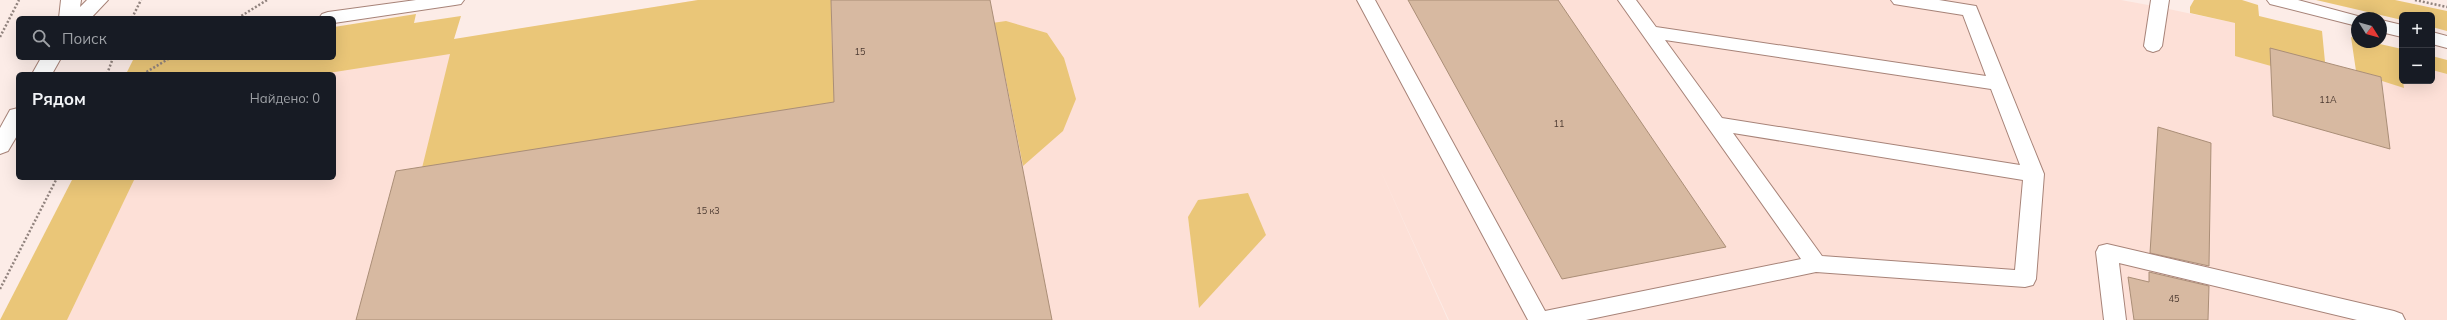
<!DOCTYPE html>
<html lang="ru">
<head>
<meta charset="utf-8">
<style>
  body { margin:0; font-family:Mulish,sans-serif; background:#20242c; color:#f1f3f6 }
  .controls { position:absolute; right:12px; top:12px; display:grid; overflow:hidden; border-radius:6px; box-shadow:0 4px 16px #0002 }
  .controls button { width:36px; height:36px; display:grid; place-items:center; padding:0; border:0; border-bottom:1px solid #363941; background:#171b24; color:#f1f3f6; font:20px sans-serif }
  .compass { position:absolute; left:2351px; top:12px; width:36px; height:36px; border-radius:50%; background:#171b24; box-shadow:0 4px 16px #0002; rotate:127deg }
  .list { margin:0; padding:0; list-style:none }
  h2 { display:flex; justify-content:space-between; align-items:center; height:52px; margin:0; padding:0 16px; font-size:17px }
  h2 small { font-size:13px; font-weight:400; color:#9ea1a6 }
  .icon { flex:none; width:22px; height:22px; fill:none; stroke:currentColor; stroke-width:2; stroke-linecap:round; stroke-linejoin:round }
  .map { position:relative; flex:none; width:2447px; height:320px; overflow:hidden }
  .search { position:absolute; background:#171b24; box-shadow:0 4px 16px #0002; left:16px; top:16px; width:320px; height:44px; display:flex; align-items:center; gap:10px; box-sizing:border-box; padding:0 14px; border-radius:6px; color:#9ea1a6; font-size:15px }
  .panel { position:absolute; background:#171b24; box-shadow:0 4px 16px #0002; left:16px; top:72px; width:320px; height:108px; border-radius:6px }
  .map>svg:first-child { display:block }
  .built { fill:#fde0d7 }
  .green { fill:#eac678 }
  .building { fill:#d7b9a1; stroke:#aa8e77 }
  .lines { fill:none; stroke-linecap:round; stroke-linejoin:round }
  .lane-casing { stroke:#a78378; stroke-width:2 }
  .secondary-casing { stroke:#a78378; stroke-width:2 }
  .path { stroke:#91837e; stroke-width:2.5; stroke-dasharray:2 2; stroke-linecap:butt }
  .lane { fill:#fff; fill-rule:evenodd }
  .secondary { fill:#fff; fill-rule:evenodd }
  .labels { text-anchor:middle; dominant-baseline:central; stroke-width:4; stroke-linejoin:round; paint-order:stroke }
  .number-label { font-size:9px; fill:#4c3a31 }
</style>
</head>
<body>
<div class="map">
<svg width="2447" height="320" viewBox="0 0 2447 320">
  <rect width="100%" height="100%" fill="#fcece7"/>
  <path class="built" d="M698,0H2121L2159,7L2235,23L2271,66L2273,116L2390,149L2382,81L2403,87V81H2432V70L2447,74V320H1449L1378,165L1448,320H38L107,178H334V74H240Z"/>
  <g class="green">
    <path d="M698,0H831L832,47L848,100L422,168L450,54L322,74H126L134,58H334V27L416,14L414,23L461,16L454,39Z"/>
    <path d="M2194,0H2242L2258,5L2259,16L2322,31L2325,62L2271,66L2235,56V23L2190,13V7Z"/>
    <path d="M2316,0H2395L2447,11V31L2432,27V15H2402V20Z"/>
    <path d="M1006,21L1047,33L1064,58L1076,99L1063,131L1023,166L1005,75L876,95L873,40Z"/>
    <path d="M2351,37L2357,39V42H2371L2402,49V62H2400L2404,88L2382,81L2381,77L2356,71Z"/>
    <path d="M2432,56L2447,60V74L2432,70Z"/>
    <path d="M73,178H135L67,320H0Z"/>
    <path d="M1248,193L1266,235L1199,308L1188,217L1198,200Z"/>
  </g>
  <g class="building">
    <path d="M831,0H990L1052,320H356L396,171L834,102Z"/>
    <path d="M1408,0H1558L1726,247L1562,279Z"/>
    <path d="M2270,48L2381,77L2390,149L2273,116Z"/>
    <path d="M2158,127L2211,143L2209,266L2150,253Z"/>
    <path d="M2149,272L2209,286L2208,320H2134L2128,277L2149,282Z"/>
  </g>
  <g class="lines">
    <defs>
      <g id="lane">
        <path d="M416,0H464L461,4L455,5L334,23V18H319L322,14L328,12Z"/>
        <path d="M1357,0H1375L1545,311L1801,259L1618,0H1636L1656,27L1986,76L1963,15L1900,5L1894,4L1891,0H1939L1976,6L2044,174L2036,279L2033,285L2025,287L1816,272L1586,320H1528ZM1665,40L1991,89L2020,165L1722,118ZM1733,133L2023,180L2015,270L1822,256Z"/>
        <path d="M2151,0H2169L2162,46L2159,50L2153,52L2147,50L2144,46Z"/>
        <path d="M2267,0H2298L2365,18H2357V26L2270,4Z"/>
        <path d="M2381,20L2402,25V37L2381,32Z"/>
        <path d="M2432,32L2447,36V48L2432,44Z"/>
        <path d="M2107,244L2394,311L2402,314L2405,320H2357L2119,263L2126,320H2104L2096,252L2099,246Z"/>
      </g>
      <g id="secondary">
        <path d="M61,0H81L80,7L87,0H108L91,18H59Z"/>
        <path d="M41,58H61L52,74H32Z"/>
        <path d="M18,108V134L8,151L0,154V128L10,110Z"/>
      </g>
    </defs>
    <use href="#lane" class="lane-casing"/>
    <use href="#secondary" class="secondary-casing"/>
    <g class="path">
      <path d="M2415,0L2447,7"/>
      <path d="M132,18L141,0"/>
      <path d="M238,18L267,0"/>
      <path d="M0,37L19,0"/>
      <path d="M107,74L113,58"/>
      <path d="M143,74L170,58"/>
      <path d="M0,289L57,178"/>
    </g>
    <use href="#lane" class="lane"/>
    <use href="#secondary" class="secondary"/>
  </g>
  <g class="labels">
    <g class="number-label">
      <text x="860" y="51">15</text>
      <text x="2328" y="99">11А</text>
      <text x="1559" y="123">11</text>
      <text x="708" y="210">15 к3</text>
      <text x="2174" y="298">45</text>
    </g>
  </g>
</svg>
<div class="controls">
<button>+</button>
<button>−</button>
</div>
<svg class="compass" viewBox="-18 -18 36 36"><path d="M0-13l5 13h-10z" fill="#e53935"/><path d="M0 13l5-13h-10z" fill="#9ea1a6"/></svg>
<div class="search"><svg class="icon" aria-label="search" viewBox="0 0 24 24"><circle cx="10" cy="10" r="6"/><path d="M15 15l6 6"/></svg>Поиск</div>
<section class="panel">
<h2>Рядом<small>Найдено: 0</small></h2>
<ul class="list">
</ul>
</section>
</div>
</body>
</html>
